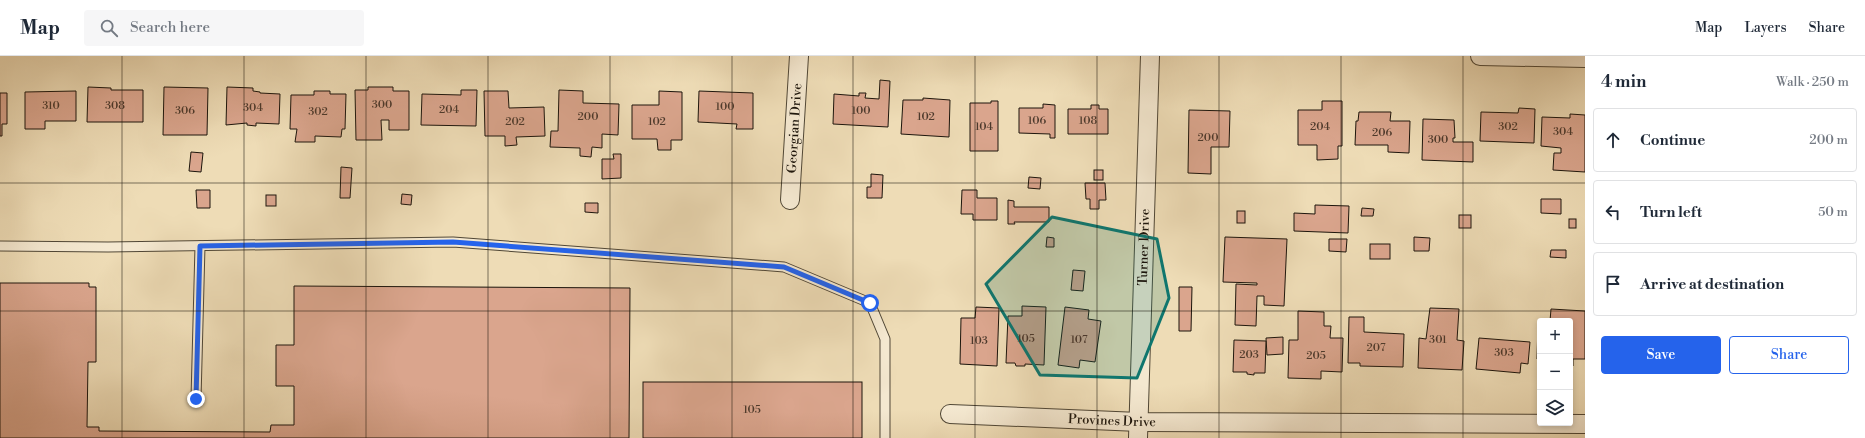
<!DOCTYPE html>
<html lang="en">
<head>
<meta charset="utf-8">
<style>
  body { margin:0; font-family:"Libre Bodoni",serif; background:#f6f6f7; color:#1f2937 }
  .controls { position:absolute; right:12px; bottom:12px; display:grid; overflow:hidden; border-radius:4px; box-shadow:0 2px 6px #0003 }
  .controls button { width:36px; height:36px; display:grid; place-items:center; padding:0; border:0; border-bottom:1px solid #e0e1e3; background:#fff; color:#1f2937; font:20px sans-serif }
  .stop { position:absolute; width:12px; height:12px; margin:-9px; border:3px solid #2563eb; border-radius:50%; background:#fff }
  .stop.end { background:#2563eb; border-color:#fff; box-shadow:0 1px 4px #0008 }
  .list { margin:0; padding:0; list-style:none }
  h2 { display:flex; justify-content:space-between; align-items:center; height:52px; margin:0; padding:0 16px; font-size:17px }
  h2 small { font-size:13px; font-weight:400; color:#747a83 }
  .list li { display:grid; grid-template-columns:26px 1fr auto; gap:12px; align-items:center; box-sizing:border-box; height:64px; margin:0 8px 8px; padding:0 8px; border:1px solid #e0e1e3; border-radius:4px }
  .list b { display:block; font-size:15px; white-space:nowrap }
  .list em { font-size:13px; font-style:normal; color:#747a83 }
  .actions { display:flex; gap:8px; padding:12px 16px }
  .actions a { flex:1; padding:9px 0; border:1px solid #2563eb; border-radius:4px; text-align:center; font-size:14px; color:#2563eb }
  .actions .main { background:#2563eb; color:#fff }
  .icon { flex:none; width:22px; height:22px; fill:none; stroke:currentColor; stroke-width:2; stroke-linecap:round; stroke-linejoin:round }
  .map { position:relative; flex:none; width:1585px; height:382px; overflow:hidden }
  header { display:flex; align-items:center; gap:24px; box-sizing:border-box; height:56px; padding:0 20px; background:#fff; border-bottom:1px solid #e0e1e3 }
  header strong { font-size:19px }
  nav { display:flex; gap:22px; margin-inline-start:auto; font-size:14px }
  .search { width:280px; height:36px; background:#f6f6f7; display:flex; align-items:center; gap:10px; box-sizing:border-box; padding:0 14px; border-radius:4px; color:#747a83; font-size:15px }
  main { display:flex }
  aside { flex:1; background:#fff }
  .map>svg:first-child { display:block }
  .building { fill:#daa58d; stroke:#1c150c }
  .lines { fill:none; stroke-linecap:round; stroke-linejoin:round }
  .service-casing { stroke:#504736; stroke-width:11 }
  .minor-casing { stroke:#504736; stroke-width:20 }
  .service { stroke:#f4e8d0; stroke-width:9 }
  .minor { stroke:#f4e8d0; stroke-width:18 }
  .route { stroke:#2563eb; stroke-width:5 }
  .marked { fill:#0f766e; fill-opacity:0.2; stroke:#0f766e; stroke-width:3; stroke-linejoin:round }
  .grid { fill:none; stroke:#1c150c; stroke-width:1; stroke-opacity:0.55 }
  .labels { text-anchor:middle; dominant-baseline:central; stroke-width:4; stroke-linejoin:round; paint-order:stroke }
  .number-label { font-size:11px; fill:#4c392c }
  .street-label { font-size:13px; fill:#1c150c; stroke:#f4e8d0 }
</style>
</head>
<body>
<header>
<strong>Map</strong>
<div class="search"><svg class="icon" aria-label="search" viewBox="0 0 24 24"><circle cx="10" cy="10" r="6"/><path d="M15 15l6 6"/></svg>Search here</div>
<nav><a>Map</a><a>Layers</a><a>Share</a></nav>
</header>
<main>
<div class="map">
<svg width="1585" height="382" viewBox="0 0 1585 382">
  <rect width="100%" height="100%" fill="#eedcb6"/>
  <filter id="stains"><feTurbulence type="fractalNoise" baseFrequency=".005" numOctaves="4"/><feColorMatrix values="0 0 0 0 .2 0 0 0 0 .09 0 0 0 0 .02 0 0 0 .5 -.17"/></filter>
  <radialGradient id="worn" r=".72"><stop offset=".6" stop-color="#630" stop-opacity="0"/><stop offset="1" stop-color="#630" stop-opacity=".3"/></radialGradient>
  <g class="building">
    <path d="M880,24L890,25L888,71L833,68L834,38L859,40V37H866L865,42L879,43Z"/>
    <path d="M88,31L111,32V34H143V66H87Z"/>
    <path d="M164,31L208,32L207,79H163Z"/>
    <path d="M227,31L253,32V35L260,36V37L280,38L279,68L256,67V70L247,69V67L226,69Z"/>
    <path d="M368,31H393V35H409V74H389V64H381L382,84H356L355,34H368Z"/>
    <path d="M461,34H477L476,70L421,69L422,38L461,39Z"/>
    <path d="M559,34L583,35V47L619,48L618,79L602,78V92L592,91L591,101L580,100V92L550,91L551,75H558Z"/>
    <path d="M76,35V65H45V73H25V36Z"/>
    <path d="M314,35H330V38H346L345,73H342L341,81L315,80V86H295L297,73H290L291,39H314Z"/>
    <path d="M484,35H508L509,52L544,51L545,80L516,81L517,89L505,90V80H485Z"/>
    <path d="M659,35L682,36V84H671V94H658L657,83H632V49H659Z"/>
    <path d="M699,35L753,37V73H736L737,68L698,66Z"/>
    <path d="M0,37H7V68H2V80H0Z"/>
    <path d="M923,42L950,44L949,81L901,78L903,44H923Z"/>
    <path d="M991,45H998V95H970V47H991Z"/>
    <path d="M1322,45H1342V90H1338V103L1317,104V89H1298V54H1322Z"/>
    <path d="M1043,48L1055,49V82H1050V78L1019,77V52H1043Z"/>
    <path d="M1091,49H1099V53H1108V78H1068V53H1091Z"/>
    <path d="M1519,52L1535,53L1534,87L1480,85L1481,56L1518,57Z"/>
    <path d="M1189,54L1230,55L1229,91H1211V118L1188,117Z"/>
    <path d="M1359,56H1391L1390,65H1410L1409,97L1388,96V89H1355L1356,65H1358Z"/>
    <path d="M1570,58L1585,59V116L1553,114L1554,97H1561V92L1541,90L1542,61L1570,62Z"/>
    <path d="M1423,63L1454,64L1455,82H1453V86H1473V106L1422,104Z"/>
    <path d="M191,96L203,97L201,116L189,115Z"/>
    <path d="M613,98H621V122L602,123V103H614Z"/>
    <path d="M341,111L352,112L350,142H340Z"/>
    <rect x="1094" y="114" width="9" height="10"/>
    <path d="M871,118L883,119L882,142H867V131H871Z"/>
    <path d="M1029,121L1041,122L1040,133L1028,132Z"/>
    <path d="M1085,127H1105L1106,144H1099V153H1090V143H1086Z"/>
    <path d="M196,134H210V152H197Z"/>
    <path d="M962,134H977V142H997V164H973V158H961Z"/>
    <path d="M402,138L412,139L411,149L401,148Z"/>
    <rect x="266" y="139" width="10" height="11"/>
    <path d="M1541,143H1561V158L1541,157Z"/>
    <path d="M1008,144L1014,145V151H1049V166H1014L1015,168H1008Z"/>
    <path d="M585,147H598V157L585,156Z"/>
    <path d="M1315,149L1349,150L1348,177L1294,175V157L1315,158Z"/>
    <path d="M1362,152L1374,153L1373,160H1361Z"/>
    <rect x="1237" y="155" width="8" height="12"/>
    <rect x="1459" y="159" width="12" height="13"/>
    <rect x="1569" y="163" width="7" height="9"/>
    <path d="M1047,181L1054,182V191H1046Z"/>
    <path d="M1225,181L1287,183L1284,250L1264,249V240H1257L1256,270L1235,269L1236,228L1257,229V227L1223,226Z"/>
    <path d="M1414,181L1430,182L1429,195H1414Z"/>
    <path d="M1329,183H1347L1346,196L1329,195Z"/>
    <rect x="1370" y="188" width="20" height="15"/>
    <path d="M1551,194H1566V202L1550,201Z"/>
    <path d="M1073,214L1085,215L1083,235L1071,234Z"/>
    <path d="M0,227H89V231H96V306H88L87,371H99V375L270,376L271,369H294V330H276V289H294V230L630,232L629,382H0Z"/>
    <path d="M1179,231H1192L1191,275H1179Z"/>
    <path d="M1022,250L1046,251L1044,309L1025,308V310H1016L1015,307H1006L1008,260H1022Z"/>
    <path d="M976,251L999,252L997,310L960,308L961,262H975Z"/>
    <path d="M1065,251L1089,254L1088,263L1101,265L1095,306L1080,304L1079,312L1058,309Z"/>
    <path d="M1430,252L1459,253L1457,284L1464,285L1462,314L1418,312L1419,282L1426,283Z"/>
    <path d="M1551,253L1585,255V303H1573V310H1570V265H1550Z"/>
    <path d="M1298,255L1324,256V270H1331L1330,282H1343L1342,316L1321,315V323L1288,322L1289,284H1298Z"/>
    <path d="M1349,261H1364V276L1404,278L1403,311L1360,310V307H1348Z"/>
    <path d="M1538,267H1540V303H1537Z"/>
    <path d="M1283,281V298L1267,299L1266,282Z"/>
    <path d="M1479,282L1530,286L1528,308L1521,307L1520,317L1476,313Z"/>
    <path d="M1234,284L1266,285L1265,317H1254V319L1247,318V316H1233Z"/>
    <rect x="643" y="326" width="219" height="56"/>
  </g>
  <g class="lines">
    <defs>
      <g id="service">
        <path d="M0,190L108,191L453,186L784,211L870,247L885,283V382"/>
        <path d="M196,343L200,190"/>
      </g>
      <g id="minor">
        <path d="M1480,0L1585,2"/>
        <path id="s1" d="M790,144L799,0"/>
        <path id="s2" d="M950,358L1139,366L1585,368"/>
        <path id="s3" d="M1138,382L1150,0"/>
      </g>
    </defs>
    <use href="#service" class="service-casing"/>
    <use href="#minor" class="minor-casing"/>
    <use href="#service" class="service"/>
    <use href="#minor" class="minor"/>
  </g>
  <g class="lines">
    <path class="route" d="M196,343L200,190L453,186L784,211L870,247"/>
  </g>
  <path class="marked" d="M1052,161L1157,183L1169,242L1137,322L1040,319L986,228Z"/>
  <path class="grid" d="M122,0V382M244,0V382M366,0V382M488,0V382M610,0V382M732,0V382M853,0V382M975,0V382M1097,0V382M1219,0V382M1341,0V382M1463,0V382M0,127H1585M0,255H1585"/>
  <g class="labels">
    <g class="number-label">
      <text x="382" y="49">300</text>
      <text x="51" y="50">310</text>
      <text x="115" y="50">308</text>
      <text x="725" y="51">100</text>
      <text x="253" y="52">304</text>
      <text x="449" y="54">204</text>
      <text x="185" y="55">306</text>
      <text x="861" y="55">100</text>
      <text x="318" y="56">302</text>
      <text x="588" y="61">200</text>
      <text x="926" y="61">102</text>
      <text x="1037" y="65">106</text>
      <text x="1088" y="65">108</text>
      <text x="515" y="66">202</text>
      <text x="657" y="66">102</text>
      <text x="984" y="71">104</text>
      <text x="1320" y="71">204</text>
      <text x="1508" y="71">302</text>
      <text x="1563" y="76">304</text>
      <text x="1382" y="77">206</text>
      <text x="1208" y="82">200</text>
      <text x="1438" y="84">300</text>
      <text x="1026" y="283">105</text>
      <text x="1079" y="284">107</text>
      <text x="1438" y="284">301</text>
      <text x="979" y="285">103</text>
      <text x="1376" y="292">207</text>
      <text x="1504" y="297">303</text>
      <text x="1249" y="299">203</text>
      <text x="1316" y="300">205</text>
      <text x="752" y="354">105</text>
    </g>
    <g class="street-label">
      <text stroke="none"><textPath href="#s1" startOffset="72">Georgian Drive</textPath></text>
      <text stroke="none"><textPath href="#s3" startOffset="191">Turner Drive</textPath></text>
      <text stroke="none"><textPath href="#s2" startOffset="162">Provines Drive</textPath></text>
    </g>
  </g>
  <rect width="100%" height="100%" filter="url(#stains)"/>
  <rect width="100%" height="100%" fill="url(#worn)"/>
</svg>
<div class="controls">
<button>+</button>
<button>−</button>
<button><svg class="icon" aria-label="layers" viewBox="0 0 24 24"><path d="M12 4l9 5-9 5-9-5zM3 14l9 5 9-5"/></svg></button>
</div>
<div class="stop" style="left:870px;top:247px"></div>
<div class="stop end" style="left:196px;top:343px"></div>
</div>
<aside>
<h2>4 min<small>Walk · 250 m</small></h2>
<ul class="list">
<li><svg class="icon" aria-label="ahead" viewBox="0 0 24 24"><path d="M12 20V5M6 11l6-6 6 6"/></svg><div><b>Continue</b></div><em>200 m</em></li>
<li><svg class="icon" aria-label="left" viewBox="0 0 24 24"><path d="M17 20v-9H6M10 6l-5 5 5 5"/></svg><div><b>Turn left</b></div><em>50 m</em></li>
<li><svg class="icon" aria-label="arrive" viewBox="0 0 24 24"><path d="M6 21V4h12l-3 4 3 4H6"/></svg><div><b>Arrive at destination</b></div></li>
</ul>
<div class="actions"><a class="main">Save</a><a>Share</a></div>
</aside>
</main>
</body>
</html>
